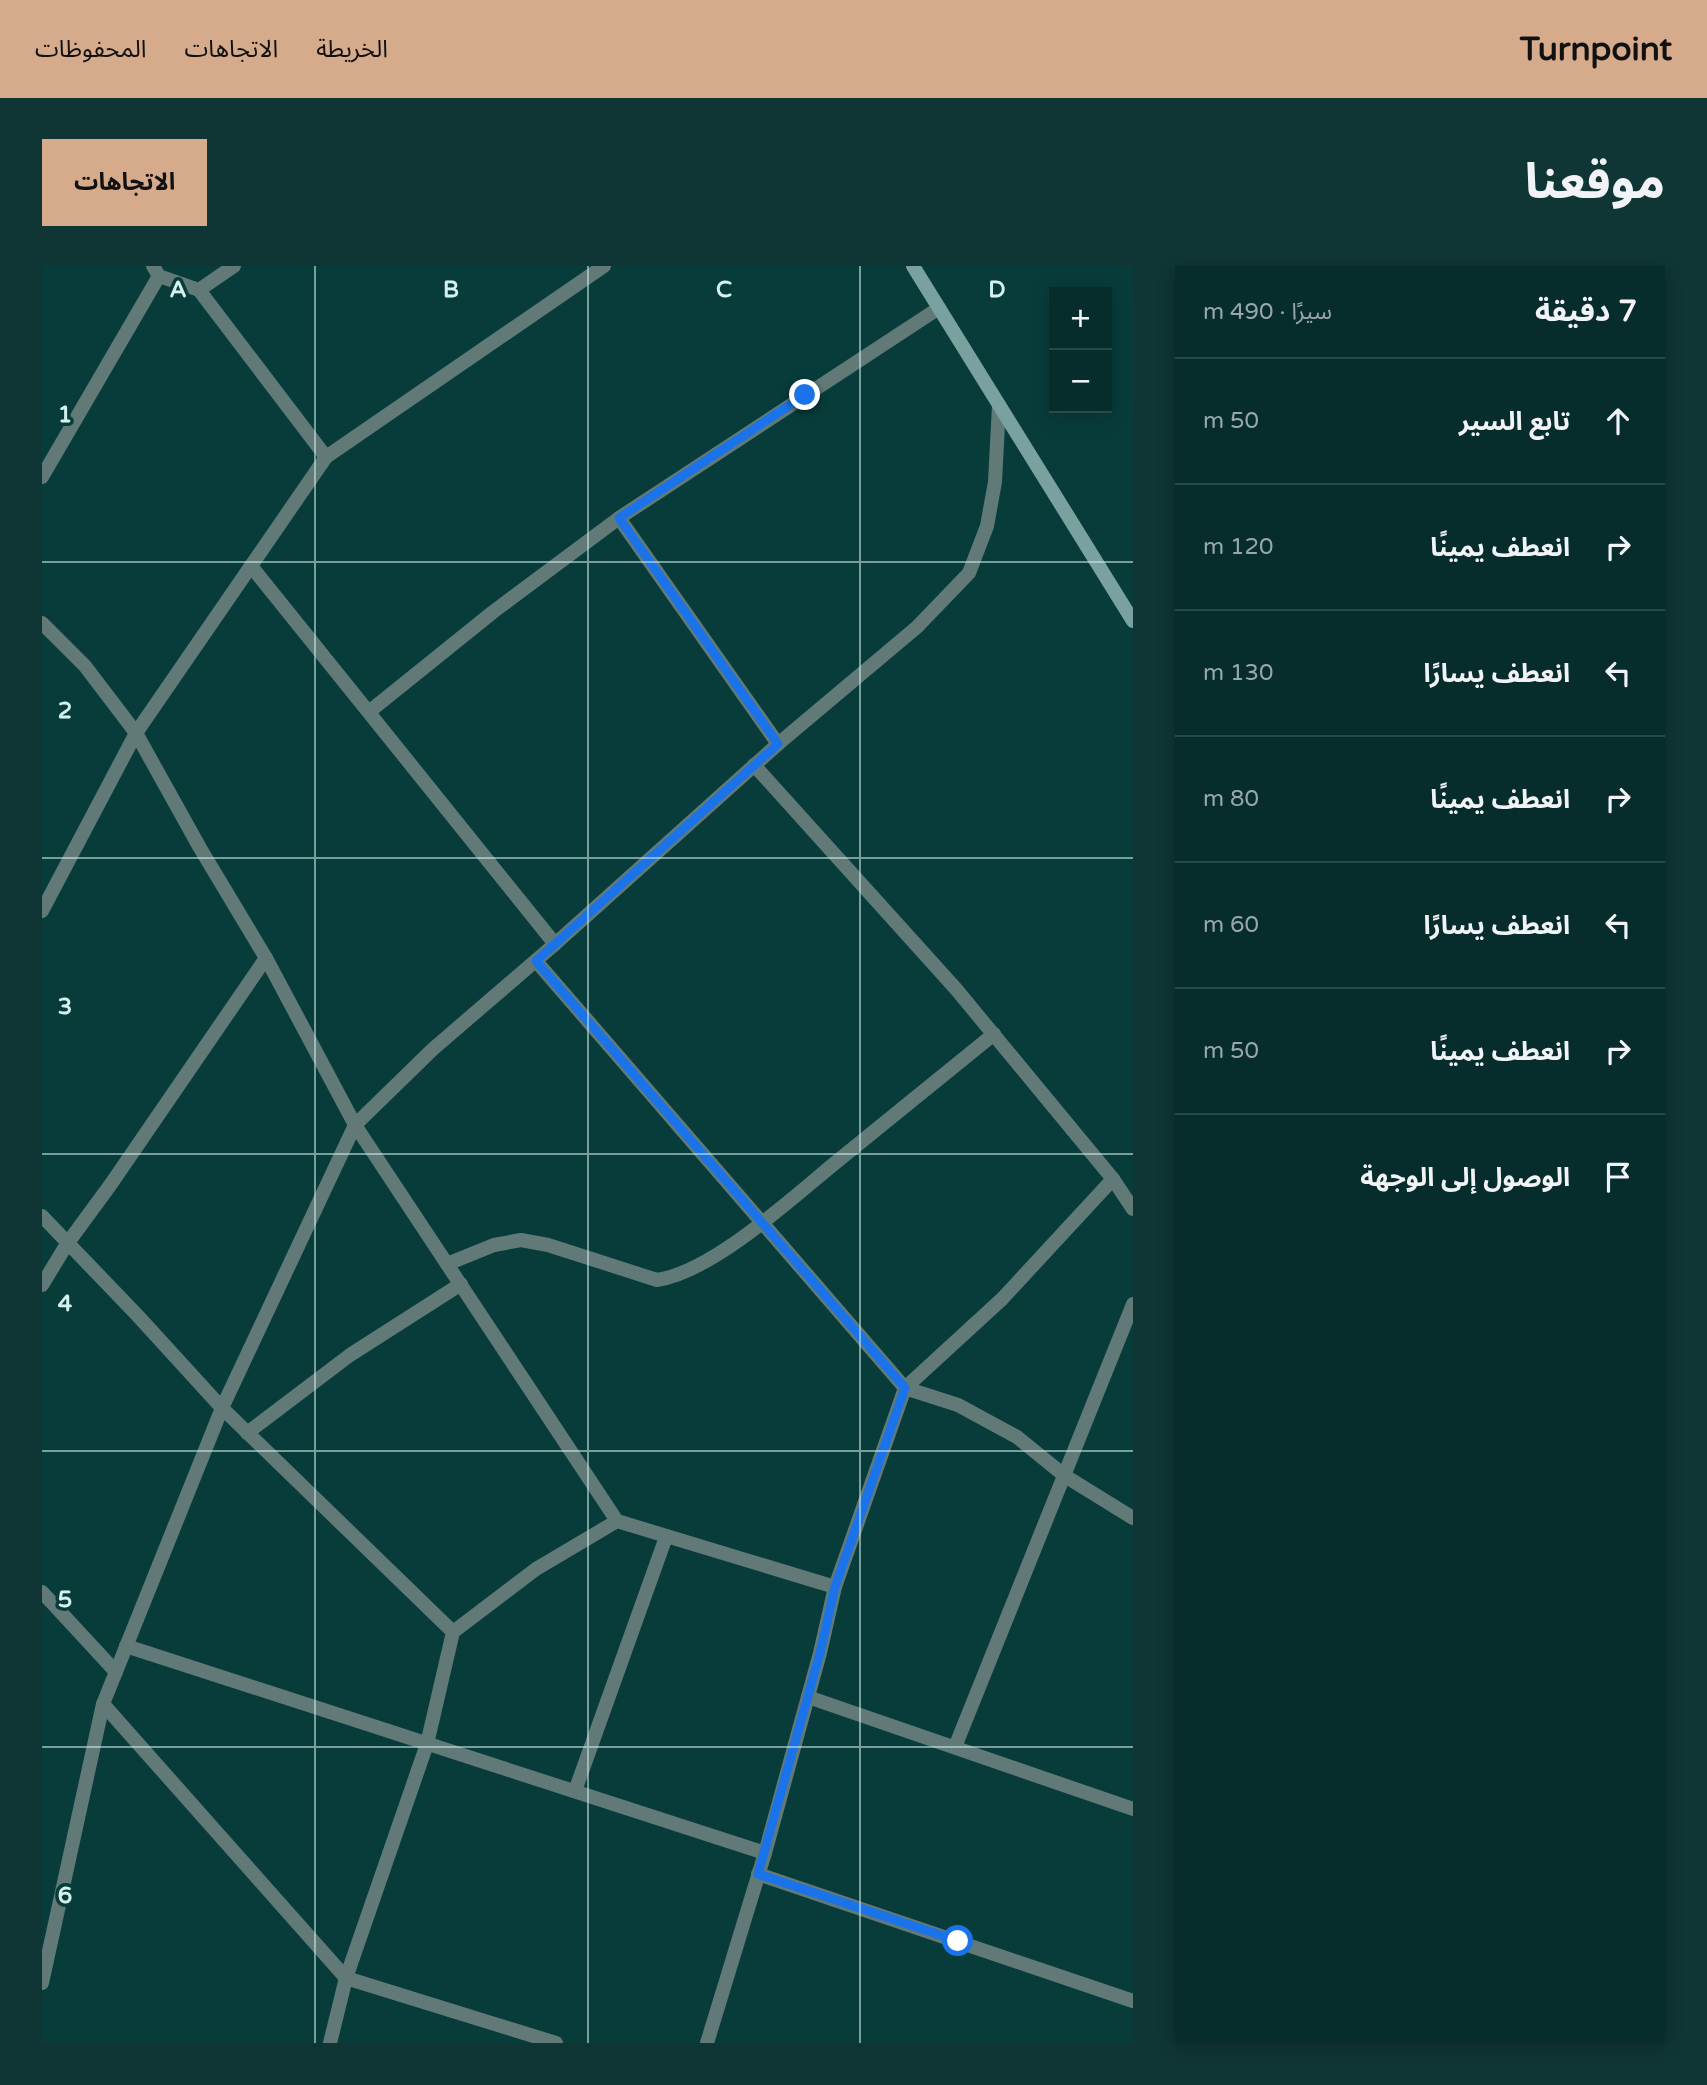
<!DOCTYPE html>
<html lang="ar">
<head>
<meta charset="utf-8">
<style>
  body { margin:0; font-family:"Varela Round","Noto Sans Arabic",sans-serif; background:#0f3534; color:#f1f3f6; direction:rtl }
  .controls { position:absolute; right:21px; top:21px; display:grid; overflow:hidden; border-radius:0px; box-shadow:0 4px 18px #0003 }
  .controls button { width:63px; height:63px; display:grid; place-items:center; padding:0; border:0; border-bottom:2px solid #274948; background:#062d2c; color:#f1f3f6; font:35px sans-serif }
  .stop { position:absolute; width:21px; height:21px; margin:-16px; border:5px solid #1a73e8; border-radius:50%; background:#fff }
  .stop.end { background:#1a73e8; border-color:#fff; box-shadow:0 2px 7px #0008 }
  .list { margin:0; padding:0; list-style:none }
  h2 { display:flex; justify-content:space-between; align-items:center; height:91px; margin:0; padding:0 28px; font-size:30px }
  h2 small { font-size:23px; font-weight:400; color:#98a8a9 }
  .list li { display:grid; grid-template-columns:46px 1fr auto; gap:21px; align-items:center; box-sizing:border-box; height:126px; padding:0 28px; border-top:2px solid #274948 }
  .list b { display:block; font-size:26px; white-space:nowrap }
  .list em { font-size:23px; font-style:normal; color:#98a8a9 }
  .icon { flex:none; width:38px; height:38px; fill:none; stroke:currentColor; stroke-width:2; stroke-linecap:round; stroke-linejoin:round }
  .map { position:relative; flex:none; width:1091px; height:1777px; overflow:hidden; direction:ltr; border-radius:0px }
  header { display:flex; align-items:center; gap:42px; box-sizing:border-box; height:98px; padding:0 35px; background:#d6ab8b; color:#111 }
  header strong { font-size:33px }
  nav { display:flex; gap:38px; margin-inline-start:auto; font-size:24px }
  .intro { display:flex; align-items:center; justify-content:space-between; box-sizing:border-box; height:168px; padding:0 42px }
  h1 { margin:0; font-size:49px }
  .button { padding:18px 32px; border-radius:0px; background:#d6ab8b; color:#111; font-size:24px; font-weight:700 }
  main { display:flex; gap:42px; padding:0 42px }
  aside { flex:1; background:#062d2c; border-radius:0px; box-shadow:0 4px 18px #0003 }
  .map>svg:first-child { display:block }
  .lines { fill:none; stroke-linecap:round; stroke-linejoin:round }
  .street { stroke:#617a78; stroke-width:14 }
  .secondary { stroke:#79a19f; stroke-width:14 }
  .route { stroke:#1a73e8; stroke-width:9 }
  .grid { fill:none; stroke:#d2f1ef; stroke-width:2; stroke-opacity:0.55 }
  .grid-label { font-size:23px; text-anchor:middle; font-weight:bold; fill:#d2f1ef; stroke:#083c3b; stroke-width:7; stroke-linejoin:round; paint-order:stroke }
</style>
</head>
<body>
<header>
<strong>Turnpoint</strong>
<nav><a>الخريطة</a><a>الاتجاهات</a><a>المحفوظات</a></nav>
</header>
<div class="intro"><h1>موقعنا</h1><a class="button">الاتجاهات</a></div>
<main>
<aside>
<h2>7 دقيقة<small>سيرًا · 490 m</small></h2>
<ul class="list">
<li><svg class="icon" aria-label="ahead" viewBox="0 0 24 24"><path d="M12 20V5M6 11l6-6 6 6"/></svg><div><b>تابع السير</b></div><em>50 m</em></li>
<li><svg class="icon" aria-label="right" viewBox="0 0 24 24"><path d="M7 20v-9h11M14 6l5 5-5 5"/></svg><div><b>انعطف يمينًا</b></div><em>120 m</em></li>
<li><svg class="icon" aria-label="left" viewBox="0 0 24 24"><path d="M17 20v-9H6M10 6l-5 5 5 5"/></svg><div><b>انعطف يسارًا</b></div><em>130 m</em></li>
<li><svg class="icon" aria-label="right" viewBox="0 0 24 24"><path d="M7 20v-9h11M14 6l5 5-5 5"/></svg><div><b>انعطف يمينًا</b></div><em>80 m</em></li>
<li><svg class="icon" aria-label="left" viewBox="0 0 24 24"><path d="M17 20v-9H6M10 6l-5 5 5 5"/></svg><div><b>انعطف يسارًا</b></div><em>60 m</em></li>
<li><svg class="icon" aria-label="right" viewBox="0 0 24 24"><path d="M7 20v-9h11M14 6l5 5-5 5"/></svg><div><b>انعطف يمينًا</b></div><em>50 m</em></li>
<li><svg class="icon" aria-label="arrive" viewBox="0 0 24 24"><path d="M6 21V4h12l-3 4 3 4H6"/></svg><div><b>الوصول إلى الوجهة</b></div></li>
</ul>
</aside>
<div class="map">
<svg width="1091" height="1777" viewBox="0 0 1091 1777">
  <rect width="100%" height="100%" fill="#083c3b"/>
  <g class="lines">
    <g class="street">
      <path d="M111,0L117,10L157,24L284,191"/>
      <path d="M157,24L192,0"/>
      <path d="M0,211L117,10"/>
      <path d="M577,252L736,478"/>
      <path d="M209,300L513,678"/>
      <path d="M0,357L43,400L94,467L158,582L224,692L313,859L575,1255"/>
      <path d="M328,445L451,346L577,252L897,42"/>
      <path d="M712,499L914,723L1071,913L1091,943"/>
      <path d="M0,645L94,467L284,191L562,0"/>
      <path d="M494,695L863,1122L916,1139L975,1171L1023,1210L1091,1252"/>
      <path d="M0,950L96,1050L180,1142L411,1366L494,1303L575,1255L793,1321"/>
      <path d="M405,998L452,979L479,974L506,979L615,1014C670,1006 749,933 793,897C846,854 899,811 952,768"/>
      <path d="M0,1019L25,978L69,918L224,692"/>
      <path d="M205,1167L308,1089L419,1018"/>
      <path d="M0,1326L74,1406"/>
      <path d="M84,1380L723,1587"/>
      <path d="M766,1431L1091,1543"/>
      <path d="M61,1438L304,1712L514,1777"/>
      <path d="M913,1481L1091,1038"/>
      <path d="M533,1525L624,1271"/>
      <path d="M716,1608L1091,1735"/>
      <path d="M0,1717L61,1438L180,1142L313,859L391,783L513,678L736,478L875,361L927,307L945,260L953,216L957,139"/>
      <path d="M288,1777L304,1712L385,1478L411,1366"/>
      <path d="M665,1777L723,1587L778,1387L793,1321L863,1122L960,1033L1071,913"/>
    </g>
    <path class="secondary" d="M871,0L1091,355"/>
  </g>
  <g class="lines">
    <path class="route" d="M763,129L577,252L736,478L494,695L863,1122L793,1321L778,1387L716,1608L916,1675"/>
  </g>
  <path class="grid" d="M273,0V1777M546,0V1777M818,0V1777M0,296H1091M0,592H1091M0,888H1091M0,1185H1091M0,1481H1091"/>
  <g class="grid-label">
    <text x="136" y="31">A</text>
    <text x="409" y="31">B</text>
    <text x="682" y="31">C</text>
    <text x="955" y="31">D</text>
    <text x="23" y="156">1</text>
    <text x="23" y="452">2</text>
    <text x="23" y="748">3</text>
    <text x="23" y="1045">4</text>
    <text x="23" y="1341">5</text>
    <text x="23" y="1637">6</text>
  </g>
</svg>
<div class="controls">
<button>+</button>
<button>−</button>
</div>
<div class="stop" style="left:916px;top:1675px"></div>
<div class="stop end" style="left:763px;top:129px"></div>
</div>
</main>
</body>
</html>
